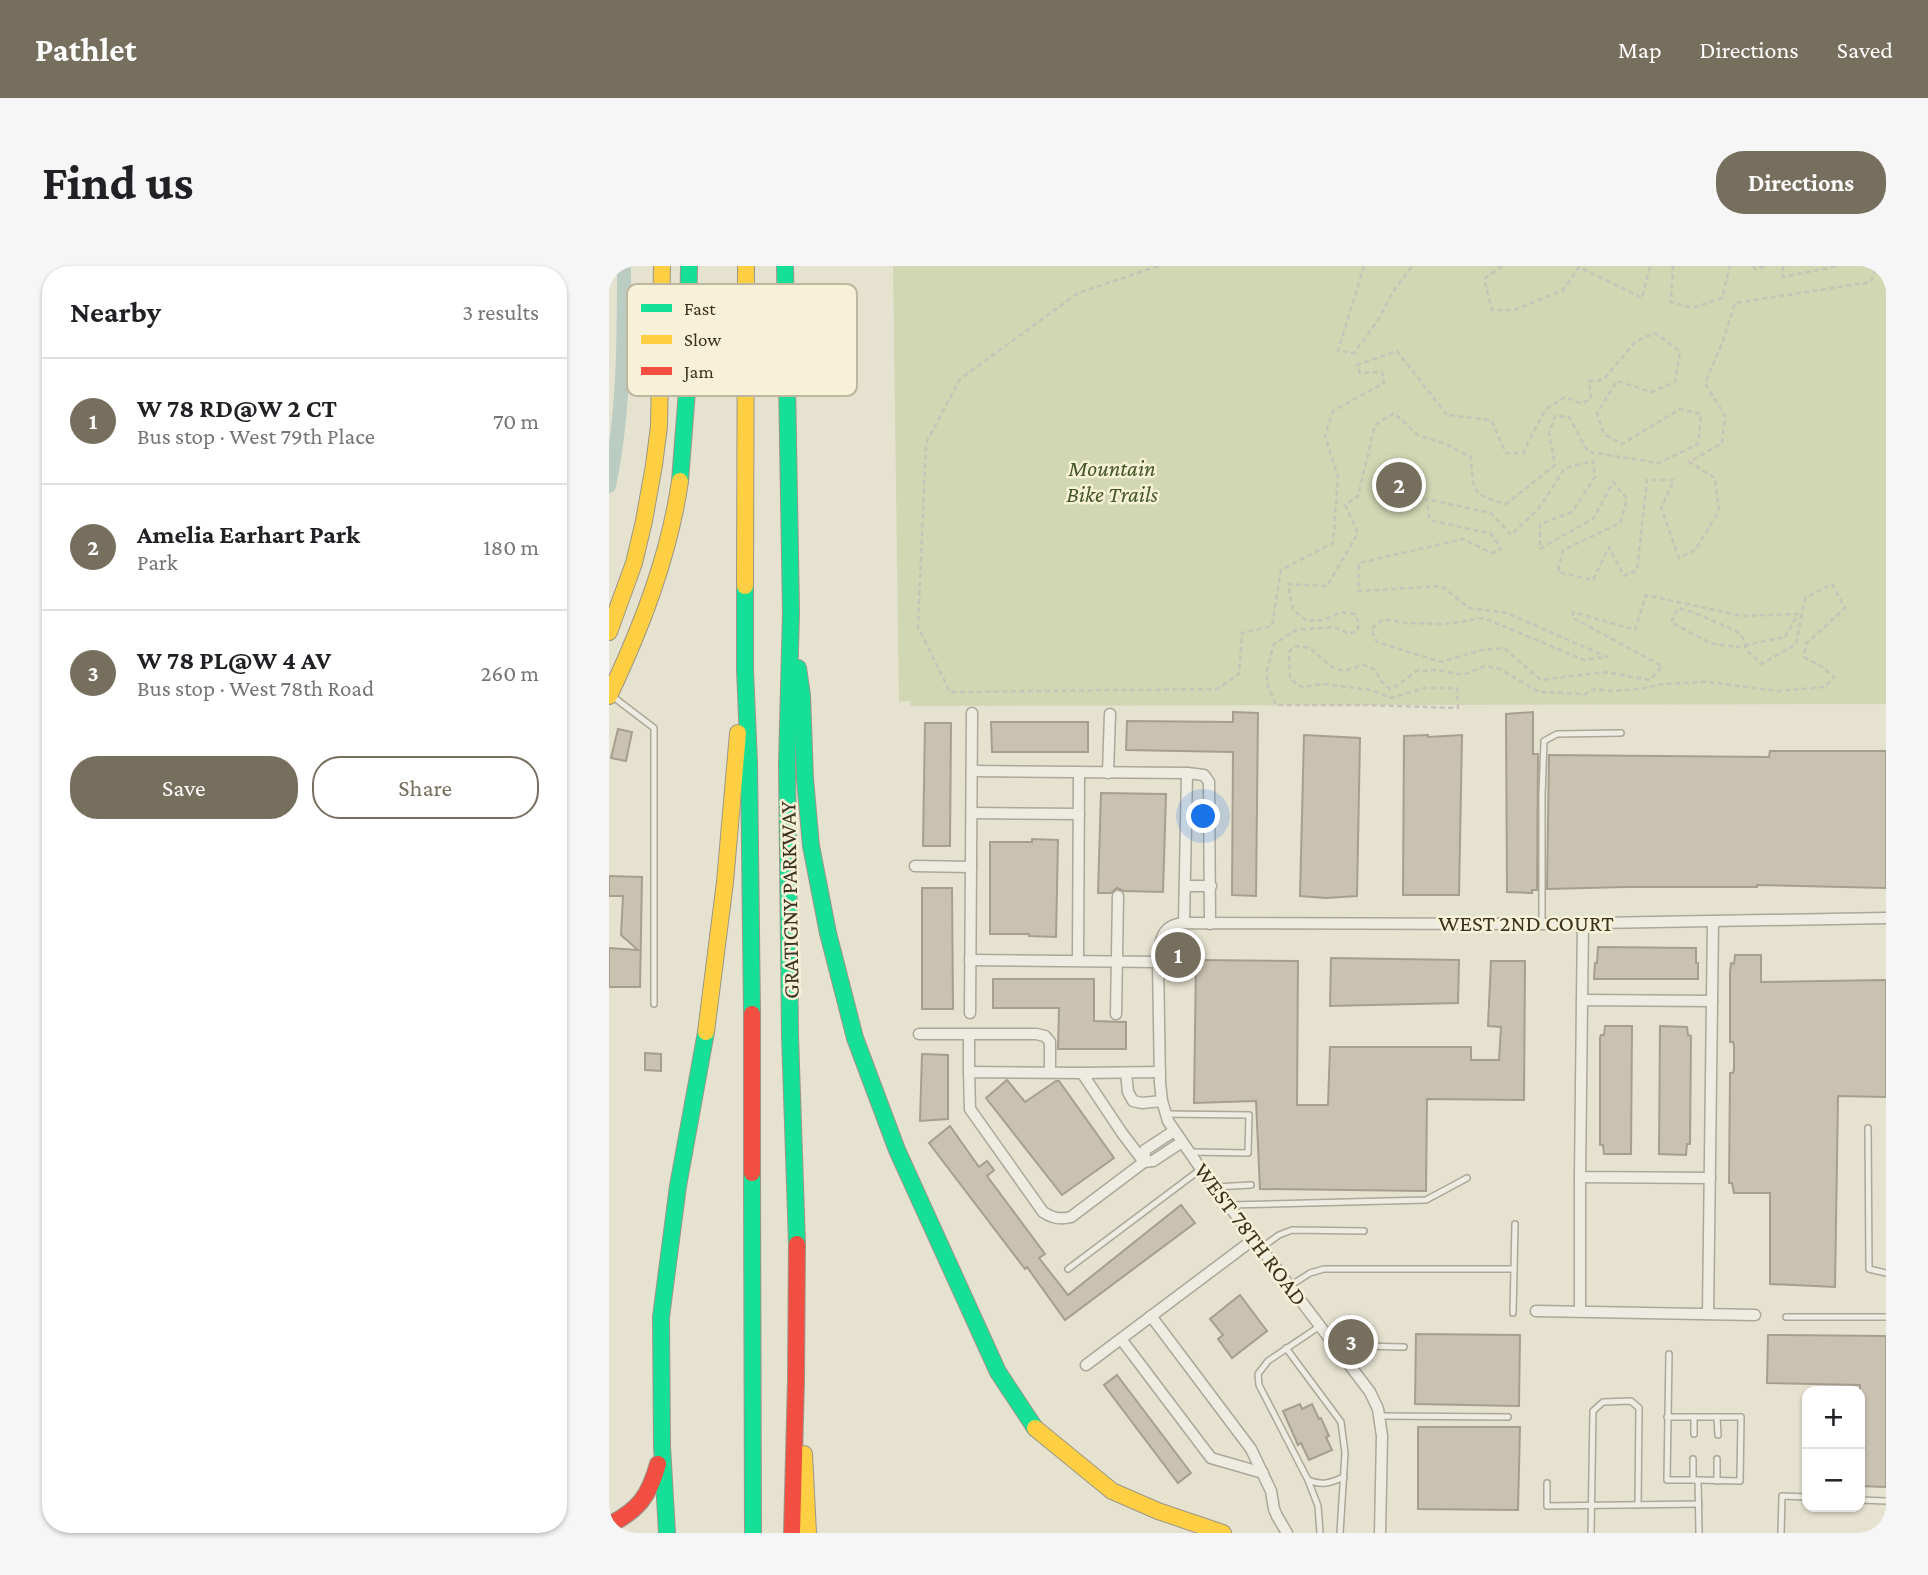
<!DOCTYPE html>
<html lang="en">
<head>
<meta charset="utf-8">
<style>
  body { margin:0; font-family:"Crimson Pro",serif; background:#f6f6f6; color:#202124 }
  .controls { position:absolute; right:21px; bottom:21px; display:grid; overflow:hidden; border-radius:14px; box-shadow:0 2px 5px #0004 }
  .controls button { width:63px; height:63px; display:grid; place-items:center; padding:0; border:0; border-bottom:2px solid #e0e0e0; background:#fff; color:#202124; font:35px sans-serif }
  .you { position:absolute; left:595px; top:551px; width:24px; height:24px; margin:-18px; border:5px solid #fff; border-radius:50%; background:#1a73e8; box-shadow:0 0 0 10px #1a73e833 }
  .badge { display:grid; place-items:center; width:46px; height:46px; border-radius:50%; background:#776f5e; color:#fff; font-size:23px; font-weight:700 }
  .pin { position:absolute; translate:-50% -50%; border:4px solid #fff; box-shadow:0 2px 7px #0006 }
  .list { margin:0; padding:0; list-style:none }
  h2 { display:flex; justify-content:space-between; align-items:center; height:91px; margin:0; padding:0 28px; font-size:30px }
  h2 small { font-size:23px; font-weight:400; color:#757577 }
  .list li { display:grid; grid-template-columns:46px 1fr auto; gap:21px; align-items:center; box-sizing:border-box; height:126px; padding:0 28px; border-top:2px solid #e0e0e0 }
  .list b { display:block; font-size:26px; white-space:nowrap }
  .list p { margin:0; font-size:23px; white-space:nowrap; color:#757577 }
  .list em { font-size:23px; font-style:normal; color:#757577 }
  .actions { display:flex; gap:14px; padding:21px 28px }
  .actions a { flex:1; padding:16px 0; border:2px solid #776f5e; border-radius:28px; text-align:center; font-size:24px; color:#776f5e }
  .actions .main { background:#776f5e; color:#fff }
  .map { position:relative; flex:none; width:1277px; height:1267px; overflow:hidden; border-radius:28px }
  header { display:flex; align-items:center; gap:42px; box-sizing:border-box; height:98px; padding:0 35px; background:#776f5e; color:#fff }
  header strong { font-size:33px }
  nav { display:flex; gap:38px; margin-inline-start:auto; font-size:24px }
  .intro { display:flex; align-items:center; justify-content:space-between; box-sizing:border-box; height:168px; padding:0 42px }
  h1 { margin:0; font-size:49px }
  .button { padding:18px 32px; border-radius:28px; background:#776f5e; color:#fff; font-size:24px; font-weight:700 }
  main { display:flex; gap:42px; padding:0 42px }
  aside { flex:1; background:#fff; border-radius:28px; box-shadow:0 2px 5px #0004 }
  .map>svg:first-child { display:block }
  .green { fill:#d1d6b3 }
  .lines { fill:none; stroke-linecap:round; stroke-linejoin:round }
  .canal { stroke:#bbccc3; stroke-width:14 }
  .building { fill:#cac2b1; stroke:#a69e8f; stroke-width:2 }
  .lane-casing { stroke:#aba799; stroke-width:8 }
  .street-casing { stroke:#aba799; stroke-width:13 }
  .fast-casing { stroke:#9b9688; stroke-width:18 }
  .slow-casing { stroke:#9b9688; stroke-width:18 }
  .jam-casing { stroke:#9b9688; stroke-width:18 }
  .path { stroke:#c7c3b9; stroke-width:2.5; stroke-dasharray:5 3.5; stroke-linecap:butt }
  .lane { stroke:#eeece2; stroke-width:5 }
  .street { stroke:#eeece2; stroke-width:10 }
  .fast { stroke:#16e098; stroke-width:16 }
  .slow { stroke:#ffcf43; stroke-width:16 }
  .jam { stroke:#f24e42; stroke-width:16 }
  .path-bridge { stroke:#c7c3b9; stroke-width:2.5; stroke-dasharray:5 3.5; stroke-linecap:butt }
  .labels { text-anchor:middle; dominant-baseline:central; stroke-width:5; stroke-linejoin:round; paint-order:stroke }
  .park-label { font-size:23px; font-style:italic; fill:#445727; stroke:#f6f1d7 }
  .street-label { font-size:23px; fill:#3b3120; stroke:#f6f1d7 }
  .key { fill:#f6f1d7; stroke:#beb7a0; stroke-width:2 }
  .key-label { font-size:19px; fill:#3b3120 }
</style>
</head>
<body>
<header>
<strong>Pathlet</strong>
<nav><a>Map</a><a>Directions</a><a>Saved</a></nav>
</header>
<div class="intro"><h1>Find us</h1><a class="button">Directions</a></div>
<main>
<aside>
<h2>Nearby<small>3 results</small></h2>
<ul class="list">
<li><span class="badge">1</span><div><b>W 78 RD@W 2 CT</b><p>Bus stop · West 79th Place</p></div><em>70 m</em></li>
<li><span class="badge">2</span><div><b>Amelia Earhart Park</b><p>Park</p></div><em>180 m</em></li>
<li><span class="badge">3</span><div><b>W 78 PL@W 4 AV</b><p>Bus stop · West 78th Road</p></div><em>260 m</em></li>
</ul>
<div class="actions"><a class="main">Save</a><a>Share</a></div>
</aside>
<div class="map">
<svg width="1277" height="1267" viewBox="0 0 1277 1267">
  <rect width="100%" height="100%" fill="#e6e2d0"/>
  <path class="green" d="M284,0H1277V438L302,440L301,435L290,436Z"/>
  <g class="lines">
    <path class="canal" d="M0,220C15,148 15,73 15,0"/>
  </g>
  <g class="building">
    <path d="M624,446L649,447L647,630L623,629L624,486L517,484L518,455L624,456Z"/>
    <path d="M924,446V488H929L928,624H923V627L898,626L897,448Z"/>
    <path d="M382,456H479V486H383Z"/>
    <path d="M316,457H342L341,580H314Z"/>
    <path d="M9,463L23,466L17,495L2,492Z"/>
    <path d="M695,469L751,472L748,630L717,632L691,630Z"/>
    <path d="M819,469V471L853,469L850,629H794L795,470Z"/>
    <path d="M1161,485H1277V622L1148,619V621H1018L938,623L940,489L1160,491Z"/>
    <path d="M492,527L557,528L554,626L515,625L508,622L502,627H489Z"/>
    <path d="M423,573L449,574L447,671L420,670V668H381V576H423Z"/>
    <path d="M0,610L33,611L31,721H0V682L29,684L12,669L14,630H0Z"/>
    <path d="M313,622H343L344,743H313Z"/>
    <path d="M989,681L1087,682V697H1089V713H985L986,697H988Z"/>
    <path d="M1126,689H1152V716L1277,714V831L1229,830L1226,1021L1161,1018V927H1125L1123,917H1120L1121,811V807H1124L1125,803V780L1124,776H1121V706L1122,697L1125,698Z"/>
    <path d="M722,692L850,694L849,737L721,740Z"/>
    <path d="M587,694L689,695L688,839H719L721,781H862V794H890L892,761L879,760L882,695H916L915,834L818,833L817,925L651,923L647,835L585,837Z"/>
    <path d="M384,713H485V755L517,756V783H449L450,742H384Z"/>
    <path d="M996,760H1023L1022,888H995L994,879H991V772L992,769H995Z"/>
    <path d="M1051,760L1078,761L1079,769L1082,770L1081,878H1078L1077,889L1050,888Z"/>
    <path d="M36,787L52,788V805L36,804Z"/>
    <path d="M313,788L339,789V853L311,855Z"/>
    <path d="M398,814L416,836L447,815H450L505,892L453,929L377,832Z"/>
    <path d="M341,860L370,901L378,895L385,904L378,910L436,988L430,992L459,1029L572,939L586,957L456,1054L418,1001L416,1003L320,877Z"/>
    <path d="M631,1029L658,1065L623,1092L609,1073L614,1069L601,1053Z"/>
    <path d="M807,1068L911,1069L910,1140L806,1138Z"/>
    <path d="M1159,1069L1277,1070V1221L1251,1220V1119L1158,1117Z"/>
    <path d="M508,1109L582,1207L569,1217L495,1119Z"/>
    <path d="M691,1138L693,1143L703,1138L710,1153L712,1152L720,1170L717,1171L723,1184L700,1194L692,1177L689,1179L674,1145Z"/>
    <path d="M809,1161H911L909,1244L809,1243Z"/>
  </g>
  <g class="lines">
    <defs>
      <g id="lane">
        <path d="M3,430L45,462V738"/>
        <path d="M933,658V530L935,475L948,468L1012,467"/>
        <path d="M556,848L640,849L639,887L583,886"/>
        <path d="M1259,862L1260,1003L1277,1007"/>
        <path d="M606,921L642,919"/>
        <path d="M620,939L817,934L858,912"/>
        <path d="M652,982L670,969L683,964L755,965"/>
        <path d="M459,1003L592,903"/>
        <path d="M681,1020L701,1007L715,1003H905L906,958"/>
        <path d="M904,1047L905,1003"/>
        <path d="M1177,1051H1277"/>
        <path d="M711,1060L659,1095L649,1108L650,1119L699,1214L709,1240L711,1267"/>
        <path d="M677,1082L732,1156L736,1187L731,1267"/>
        <path d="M730,1084L749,1080L795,1081"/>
        <path d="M1060,1088L1058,1214H1089L1090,1267"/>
        <path d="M771,1150L899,1151"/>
        <path d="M1058,1151H1132L1131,1215L1089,1214"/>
        <path d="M1108,1151L1109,1169"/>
        <path d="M1085,1168V1151"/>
        <path d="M699,1214C713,1220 721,1217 735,1211"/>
        <path d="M1084,1214V1193"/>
        <path d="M1108,1215V1193"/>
        <path d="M938,1217V1240L1090,1238"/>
        <path d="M1251,1234L1277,1235"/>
        <path d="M982,1267L984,1145L994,1136L1022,1135L1030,1142L1029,1239"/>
        <path d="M1172,1267L1173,1230L1198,1231"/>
      </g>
      <g id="street">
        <path d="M363,505L578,507L595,509L600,516L601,658"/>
        <path d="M499,507L501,448"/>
        <path d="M363,547L470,548"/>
        <path d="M306,600L362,601"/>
        <path d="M576,620H602"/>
        <path d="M575,657L578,507"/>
        <path d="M361,694L549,696"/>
        <path d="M469,694L470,506"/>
        <path d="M973,734L974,656"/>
        <path d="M361,747L363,447"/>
        <path d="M507,748L509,630"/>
        <path d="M310,768H360"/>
        <path d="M360,806L473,807L513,867L535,896L462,951C451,954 443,952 434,946L361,843Z"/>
        <path d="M360,806V768H427L436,770L441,776V806"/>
        <path d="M473,807L551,806"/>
        <path d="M517,807L519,826L524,835L533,837L553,835"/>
        <path d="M565,865L536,884L535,896L544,895L573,876"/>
        <path d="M1101,912L971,911L973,734L1103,735"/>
        <path d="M927,1045L1146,1049"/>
        <path d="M971,1045V911"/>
        <path d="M1099,1048L1104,656"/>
        <path d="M542,1050L642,1183L662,1225L665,1243L668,1250L678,1267"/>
        <path d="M512,1073L602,1192L654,1207"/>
        <path d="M477,1099L645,973"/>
        <path d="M771,1267L773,1170L769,1143L761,1126L592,903L559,855L553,835L551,817L549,696C551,676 551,659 575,657L933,658L1277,652"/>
      </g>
      <g id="fast">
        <path d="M176,0L182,346L178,498L181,769L188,978"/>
        <path d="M71,215L78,125L80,0"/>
        <path d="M136,320V403L140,498L143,748"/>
        <path d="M189,402L193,429L196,513L202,580L219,667L246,772L288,884L389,1106L426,1162"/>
        <path d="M143,907L144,1267"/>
        <path d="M58,1267L53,1180L52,1051L69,920L97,766"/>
      </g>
      <g id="slow">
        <path d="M136,320L137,0"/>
        <path d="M0,366L25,297L35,255L45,199L50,160L53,0"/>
        <path d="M0,430C32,362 60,291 71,215"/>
        <path d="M97,766L116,616L129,467"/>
        <path d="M426,1162L503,1225L549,1245L614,1267"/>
        <path d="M195,1188L199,1267"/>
      </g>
      <g id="jam">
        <path d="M143,748V907"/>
        <path d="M0,1259C30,1244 40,1230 49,1198"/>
        <path d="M183,1267L187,1114L188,978"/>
      </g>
    </defs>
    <use href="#lane" class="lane-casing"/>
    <use href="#street" class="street-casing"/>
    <use href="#fast" class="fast-casing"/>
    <use href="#slow" class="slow-casing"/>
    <use href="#jam" class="jam-casing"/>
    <g class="path">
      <path d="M549,0L469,27L351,113L317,177L309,361L341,426L608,423L630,408L633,367L663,360L672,304L724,277L729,211L716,169L724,145L775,117L773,106L751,107L748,99L788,85L838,149L882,154L897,187H914L936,144L956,131L973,138L982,132L980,115L994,114L1027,75L1046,67L1071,85L1066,116L1043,126L1008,115L988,147L995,168L1013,178L1071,143L1092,148L1089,178L1050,197L979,186L960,151L946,150L940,167L946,199L897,238C862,228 864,226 862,191L834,177L809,169L785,147L766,159L749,230L736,239L749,267L718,320L679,318L684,344L698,355L715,354L732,346L746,348L750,358L748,366L738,367L725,361L687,364L665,378L658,404V417L667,439H756L849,442L848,422H815L782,432L762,424L714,418L693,421L681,413L680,386L686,380L701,382L723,401L735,405L754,399L765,403L773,416L781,423L792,417L807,405L827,404L854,409L876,400L891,403L930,426L976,428L986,423L1004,425L1036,422L1054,418L1098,416L1169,425L1216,421L1225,411L1215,402L1195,391L1197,378L1236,342L1223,318L1196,332L1187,378L1153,398L1137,384L1135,374L1129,366L1086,347L1069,342L1062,356L1101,377L1127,381"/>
      <path d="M755,0L729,85L745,87L769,54L784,26L803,0"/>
      <path d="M893,0L875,13L883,44H905L954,24L970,1L1033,32L1041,0"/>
      <path d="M1064,0L1062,36L1084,42L1113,32L1121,0"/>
      <path d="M1144,0L1146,3L1158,0"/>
      <path d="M1174,0V11L1229,0"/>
      <path d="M1176,371L1189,348L1133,350L1037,329L1026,364L964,346V352L1053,400L1041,414L996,406L932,414L895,382L873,384L832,396L768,376L762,363L775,353L797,357L836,358L875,352L975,394L998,391L898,347L860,342L833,320L749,325L750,297L854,273L883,287L892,283L882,268L821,254L817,233L882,247L902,269L930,242L956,202L984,195L986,211L963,246L931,258V283L985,252L1004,216L1018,233L1011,257L954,284L949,306L984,314L1000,281L1015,310L1028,304L1038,214H1065L1052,242L1070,292L1086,284L1110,245L1106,212L1080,196L1113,177L1116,150L1096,117L1114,75L1126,37L1262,16L1267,0"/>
    </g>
    <use href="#lane" class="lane"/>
    <use href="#street" class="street"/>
    <use href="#fast" class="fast"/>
    <use href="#slow" class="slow"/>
    <use href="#jam" class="jam"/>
    <path class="path-bridge" d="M1127,381L1176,371"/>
  </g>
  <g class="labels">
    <g class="park-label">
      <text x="503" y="202">Mountain<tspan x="503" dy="26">Bike Trails</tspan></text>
    </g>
    <g class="street-label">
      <text transform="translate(180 634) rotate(-91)">GRATIGNY PARKWAY</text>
      <text x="917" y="657">WEST 2ND COURT</text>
      <text transform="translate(642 968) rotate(53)">WEST 78TH ROAD</text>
    </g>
  </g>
  <rect x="18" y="18" width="230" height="112" rx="10" class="key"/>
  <rect x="32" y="38" width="31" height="8" fill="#16e098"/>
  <rect x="32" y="69" width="31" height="9" fill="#ffcf43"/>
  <rect x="32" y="101" width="31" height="8" fill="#f24e42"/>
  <g class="key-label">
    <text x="75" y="49">Fast</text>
    <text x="75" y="80">Slow</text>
    <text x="75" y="112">Jam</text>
  </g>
</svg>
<div class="controls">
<button>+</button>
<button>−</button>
</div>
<div class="you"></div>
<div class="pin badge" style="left:569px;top:689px">1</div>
<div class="pin badge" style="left:790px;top:219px">2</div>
<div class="pin badge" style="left:742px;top:1076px">3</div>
</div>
</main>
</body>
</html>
